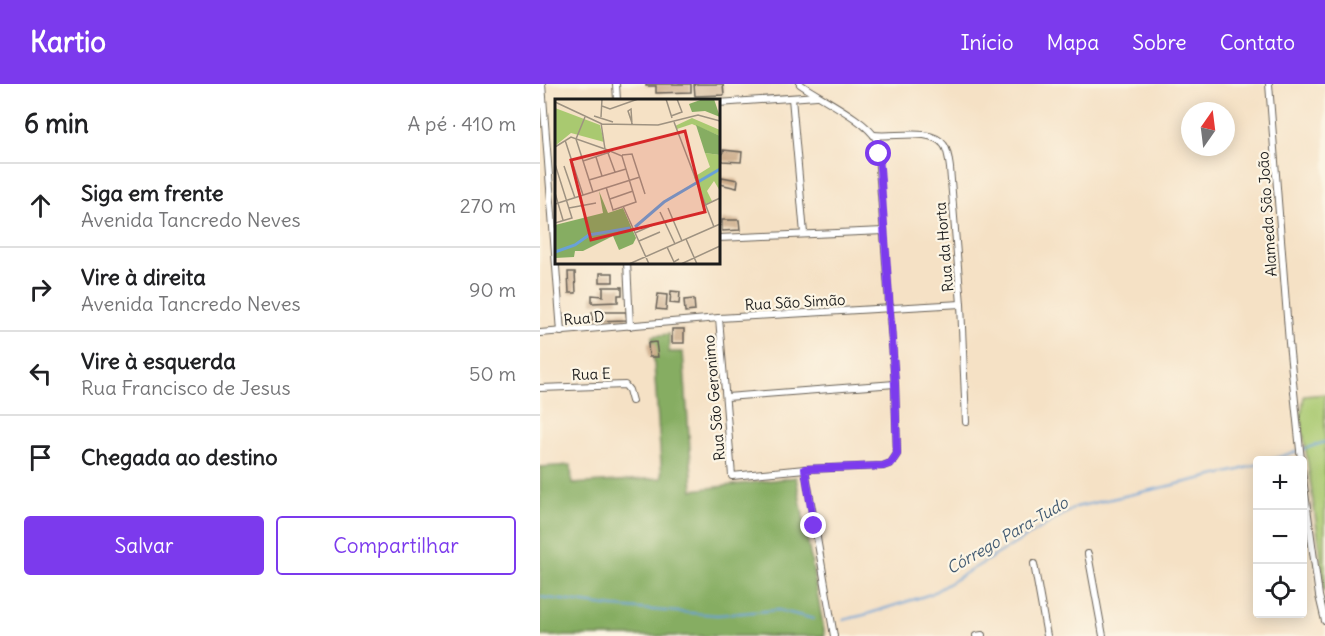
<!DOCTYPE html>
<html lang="pt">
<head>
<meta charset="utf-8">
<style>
  body { margin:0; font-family:Delius,sans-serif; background:#f6f6f6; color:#202124 }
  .controls { position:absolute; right:18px; bottom:18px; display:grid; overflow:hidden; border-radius:6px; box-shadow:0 3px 15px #0003 }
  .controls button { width:54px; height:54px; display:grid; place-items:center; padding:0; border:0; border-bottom:2px solid #e0e0e0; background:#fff; color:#202124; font:30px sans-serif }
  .compass { position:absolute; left:641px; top:18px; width:54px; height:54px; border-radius:50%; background:#fff; box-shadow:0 3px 15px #0003; rotate:14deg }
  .stop { position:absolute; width:18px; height:18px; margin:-14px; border:4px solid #7c3aed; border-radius:50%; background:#fff }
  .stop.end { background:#7c3aed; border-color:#fff; box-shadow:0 2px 6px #0008 }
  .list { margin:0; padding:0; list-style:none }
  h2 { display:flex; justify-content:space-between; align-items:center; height:78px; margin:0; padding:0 24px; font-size:26px }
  h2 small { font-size:20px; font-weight:400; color:#757577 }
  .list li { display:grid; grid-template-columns:39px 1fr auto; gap:18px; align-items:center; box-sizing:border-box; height:84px; padding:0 24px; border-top:2px solid #e0e0e0 }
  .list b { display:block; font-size:22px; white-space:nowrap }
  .list p { margin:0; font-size:20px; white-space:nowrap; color:#757577 }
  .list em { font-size:20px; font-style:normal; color:#757577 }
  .actions { display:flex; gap:12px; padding:18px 24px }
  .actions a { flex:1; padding:14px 0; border:2px solid #7c3aed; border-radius:6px; text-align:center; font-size:21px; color:#7c3aed }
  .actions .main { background:#7c3aed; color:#fff }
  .icon { flex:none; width:33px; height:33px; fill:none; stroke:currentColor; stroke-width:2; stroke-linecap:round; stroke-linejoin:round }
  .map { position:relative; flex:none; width:785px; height:552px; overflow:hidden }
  header { display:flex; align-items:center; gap:36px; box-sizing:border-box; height:84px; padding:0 30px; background:#7c3aed; color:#fff }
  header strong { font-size:28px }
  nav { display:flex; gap:33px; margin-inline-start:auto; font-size:21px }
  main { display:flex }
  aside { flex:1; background:#fff }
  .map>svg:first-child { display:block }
  .green { fill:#a9c970; stroke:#627246; stroke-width:1.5 }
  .forest { fill:#86ad62; stroke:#51643f; stroke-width:1.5 }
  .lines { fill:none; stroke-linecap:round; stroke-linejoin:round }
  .stream { stroke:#69a1d7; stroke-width:2 }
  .building { fill:#cbaa88 }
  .street-casing { stroke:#686157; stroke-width:8 }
  .street { stroke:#fff; stroke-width:6 }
  .route { stroke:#7c3aed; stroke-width:8 }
  .labels { text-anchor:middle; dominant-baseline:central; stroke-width:4.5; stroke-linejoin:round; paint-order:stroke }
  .street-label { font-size:15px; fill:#1c1c1c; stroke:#fcf5e5 }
  .water-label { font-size:16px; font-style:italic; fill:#3f5870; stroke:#fcf5e5 }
  .inset-river { fill:none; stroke:#69a1d7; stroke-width:3 }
  .inset-road { fill:none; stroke:#9e9281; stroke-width:1.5 }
  .view { fill:#d62828; fill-opacity:0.15; stroke:#d62828; stroke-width:3 }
  .inset-edge { fill:none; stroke:#1c1c1c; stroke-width:3 }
</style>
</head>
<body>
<header>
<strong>Kartio</strong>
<nav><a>Início</a><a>Mapa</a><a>Sobre</a><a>Contato</a></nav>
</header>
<main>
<aside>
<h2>6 min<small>A pé · 410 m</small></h2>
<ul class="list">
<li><svg class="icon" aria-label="ahead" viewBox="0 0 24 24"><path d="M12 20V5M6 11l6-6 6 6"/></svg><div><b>Siga em frente</b><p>Avenida Tancredo Neves</p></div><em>270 m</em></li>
<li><svg class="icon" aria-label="right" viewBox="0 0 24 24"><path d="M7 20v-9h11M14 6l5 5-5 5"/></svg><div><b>Vire à direita</b><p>Avenida Tancredo Neves</p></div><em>90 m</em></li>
<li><svg class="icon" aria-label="left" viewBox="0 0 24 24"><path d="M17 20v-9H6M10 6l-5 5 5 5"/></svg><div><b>Vire à esquerda</b><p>Rua Francisco de Jesus</p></div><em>50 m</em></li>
<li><svg class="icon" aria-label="arrive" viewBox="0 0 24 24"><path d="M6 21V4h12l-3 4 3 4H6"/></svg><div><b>Chegada ao destino</b></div></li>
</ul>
<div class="actions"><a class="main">Salvar</a><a>Compartilhar</a></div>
</aside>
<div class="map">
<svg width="785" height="552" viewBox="0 0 785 552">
  <rect width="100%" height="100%" fill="#fcf5e5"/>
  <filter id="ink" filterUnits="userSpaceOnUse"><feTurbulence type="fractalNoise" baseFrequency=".0167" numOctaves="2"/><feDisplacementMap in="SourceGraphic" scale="12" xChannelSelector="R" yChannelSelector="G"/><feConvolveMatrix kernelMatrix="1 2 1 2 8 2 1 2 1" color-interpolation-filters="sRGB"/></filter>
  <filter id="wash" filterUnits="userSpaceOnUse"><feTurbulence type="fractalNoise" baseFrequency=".008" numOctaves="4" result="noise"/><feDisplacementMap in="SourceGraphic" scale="24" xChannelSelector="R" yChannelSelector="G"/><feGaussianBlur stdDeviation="1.35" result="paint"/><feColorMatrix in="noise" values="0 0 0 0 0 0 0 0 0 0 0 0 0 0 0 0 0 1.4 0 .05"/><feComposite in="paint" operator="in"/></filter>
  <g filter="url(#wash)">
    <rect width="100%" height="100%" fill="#f5e1c5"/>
    <path class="green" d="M785,310V506H783L780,465L761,333L764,312Z"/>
    <path class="forest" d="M129,250V268H143L153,406L256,393L285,552H0V383L31,381L32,400L122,394L112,252Z"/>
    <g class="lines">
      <g class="stream">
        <path d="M730,376L785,358"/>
        <path d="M0,513L74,523L177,531L238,526L274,535"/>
        <path d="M303,536L324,531L391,510L536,423L699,386L718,380"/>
      </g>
    </g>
    <g id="blocks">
      <g class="building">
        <path d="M106,0H151V8L116,9V2H106Z"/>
        <path d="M154,0H183L184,11L155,12Z"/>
        <path d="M183,66L202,68L201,78L182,77Z"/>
        <path d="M182,93L198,96L197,104L180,100Z"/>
        <path d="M182,136H199L200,146L182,147Z"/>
        <path d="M28,188H35L36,209H29Z"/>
        <rect x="60" y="189" width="13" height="9"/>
        <path d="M63,203H82V211H78V218L52,219V211L63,212Z"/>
        <path d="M131,207L140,208L139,220L130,219Z"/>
        <path d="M118,210L127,211L126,226L116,225Z"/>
        <path d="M154,215L155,227L145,228L144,216Z"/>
        <path d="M52,228H86L87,236L53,237Z"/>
        <rect x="132" y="245" width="12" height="14"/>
        <path d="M116,258L118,273H109L108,259Z"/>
      </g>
    </g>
  </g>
  <g filter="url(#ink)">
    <use href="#blocks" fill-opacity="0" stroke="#686157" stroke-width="1.5"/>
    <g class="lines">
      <defs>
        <g id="street">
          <path d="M2,0L21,248"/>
          <path d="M76,0L77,16"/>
          <path d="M729,0L749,259L761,376"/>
          <path d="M252,14L264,150"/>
          <path d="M178,19L277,12"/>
          <path d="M334,51C353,54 391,43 404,61C408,66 409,77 410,84L421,220L426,338"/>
          <path d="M178,154L344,147"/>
          <path d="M87,178L90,242"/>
          <path d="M179,234L192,392L265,385L343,382L351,379L357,370L355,300L337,56C325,35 281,15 260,0"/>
          <path d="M0,249L179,234L421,220"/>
          <path d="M0,304L85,301L89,306L92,317"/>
          <path d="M187,313L355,300"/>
          <path d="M265,385L294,552"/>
          <path d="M762,387L779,512L785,537"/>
          <path d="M548,470L563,552"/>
          <path d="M494,480L507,552"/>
          <path d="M436,552L442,551"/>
        </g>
      </defs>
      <use href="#street" class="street-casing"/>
      <use href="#street" class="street"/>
    </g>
  </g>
  <g class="lines" filter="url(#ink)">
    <path class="route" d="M274,442L265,385L343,382L351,379L357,370L355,300L339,70"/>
  </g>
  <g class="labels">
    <g class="street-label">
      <text transform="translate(727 130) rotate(-94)">Alameda São João</text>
      <text transform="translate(404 163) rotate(-95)">Rua da Horta</text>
      <text transform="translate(255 218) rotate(-3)">Rua São Simão</text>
      <text transform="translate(44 234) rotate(-5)">Rua D</text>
      <text transform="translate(51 290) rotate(-2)">Rua E</text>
      <text transform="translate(174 314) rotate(-95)">Rua São Geronimo</text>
    </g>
    <g class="water-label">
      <text transform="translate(467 451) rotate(-30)">Córrego Para-Tudo</text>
    </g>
  </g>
  <g transform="translate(15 15)">
    <rect width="165" height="165" fill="#f5e1c5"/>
    <path d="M0,9L45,26L49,43L16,34L0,47ZM137,19L165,31V37L137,25L122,30L120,27ZM150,54L165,56V92L159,82L152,92L157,102L149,106L139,78L155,68Z" fill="#a9c970"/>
    <path d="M148,0H159L165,18L150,12L137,13L134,5ZM141,26L165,37V56L150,54ZM44,92L53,114L68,109L81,139L78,145L64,151L58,137L28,152H20L19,158L0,159V126L48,114Z" fill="#86ad62"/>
    <path class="inset-river" d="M80,128L109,103L165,70M0,153L20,146L34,136L75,129"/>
    <path class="inset-road" d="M111,0L117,19M0,3L47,25L103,26L143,16L165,22M47,7L55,10L83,0M39,17L58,23M116,17L127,13L122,0M30,18L21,40L38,93M46,18L47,0M119,23L159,128M46,24L50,50L67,57L81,103L58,111L51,88M77,24L73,12L76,10L77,25M10,41L28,96M0,48L16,38L50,50M53,54L60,73M67,56L77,55L90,95M41,58L47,77M28,62L55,53M0,65L17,119L0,124M9,67L20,99M34,81L71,70M0,94L8,121M55,100L78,92M0,105L85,78M68,107L94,165M148,107L165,99M14,109L41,104M113,109L127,142M105,113L120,145M80,134L100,125M131,140L142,165M84,142L105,133M112,148L119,163L124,160M74,165L165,125M126,165L165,147"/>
    <path class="view" d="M130,32L150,113L36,141L16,61Z"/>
    <rect width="165" height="165" class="inset-edge"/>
  </g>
</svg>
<div class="controls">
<button>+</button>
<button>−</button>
<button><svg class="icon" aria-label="locate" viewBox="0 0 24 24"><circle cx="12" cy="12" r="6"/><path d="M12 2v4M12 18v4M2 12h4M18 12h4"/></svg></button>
</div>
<svg class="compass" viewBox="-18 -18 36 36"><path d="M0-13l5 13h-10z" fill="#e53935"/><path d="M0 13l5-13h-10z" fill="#757577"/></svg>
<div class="stop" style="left:339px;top:70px"></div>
<div class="stop end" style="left:274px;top:442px"></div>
</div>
</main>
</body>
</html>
